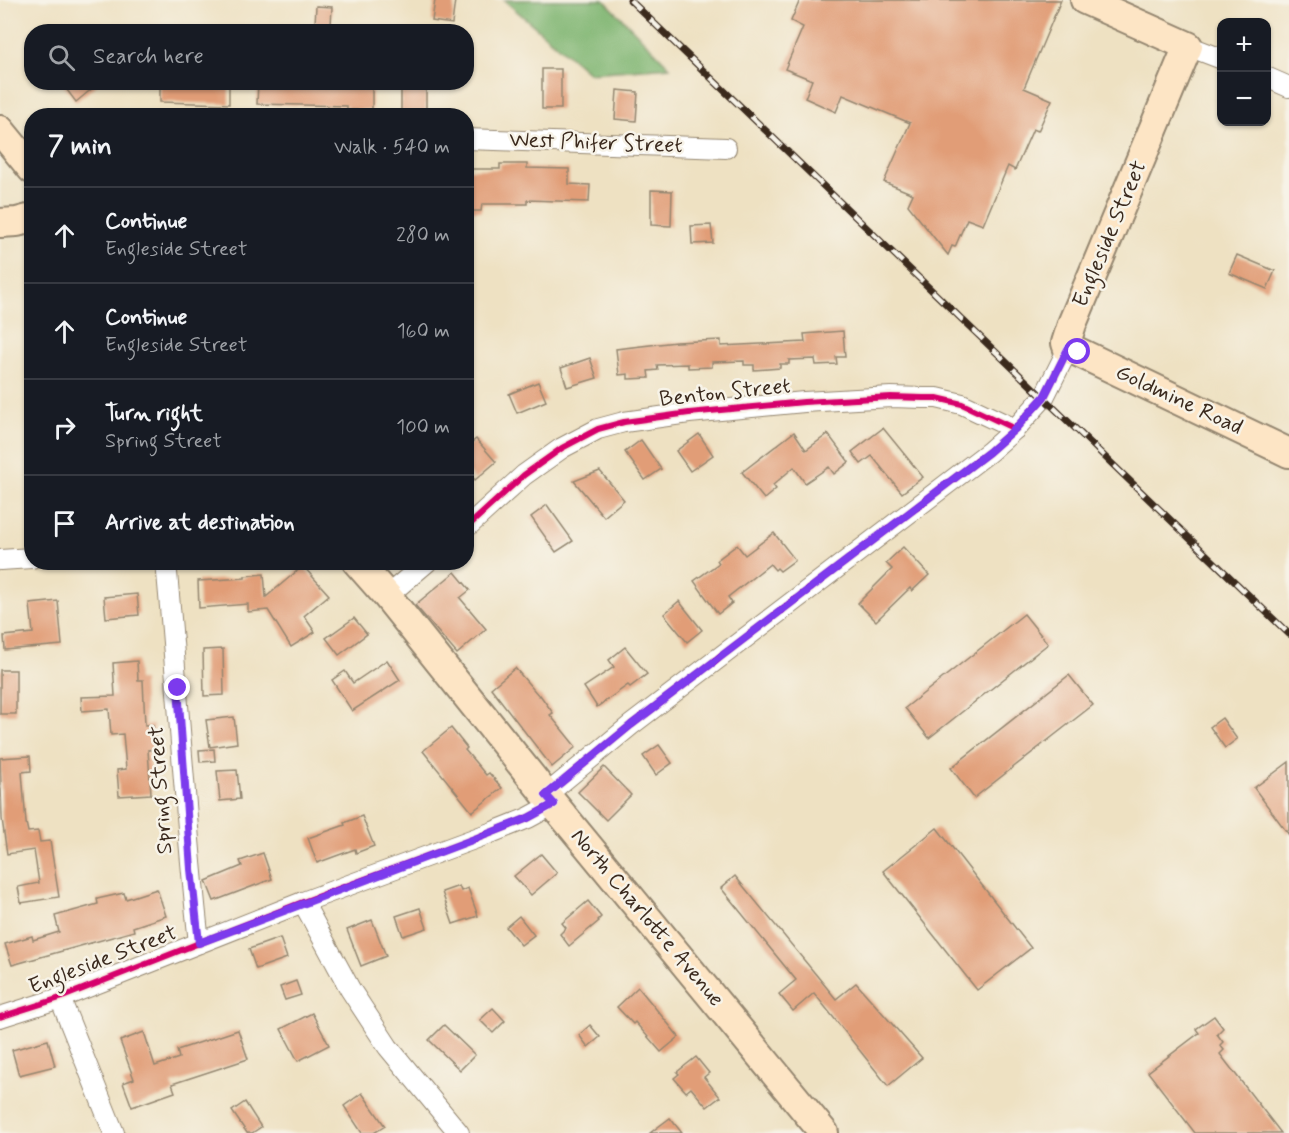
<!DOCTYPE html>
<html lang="en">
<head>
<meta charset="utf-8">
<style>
  body { margin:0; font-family:Mynerve,sans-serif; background:#20242c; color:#f1f3f6 }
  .controls { position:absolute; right:18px; top:18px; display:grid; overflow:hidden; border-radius:12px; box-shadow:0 2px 4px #0004 }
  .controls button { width:54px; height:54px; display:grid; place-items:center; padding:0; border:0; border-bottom:2px solid #363941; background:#171b24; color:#f1f3f6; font:30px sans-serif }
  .stop { position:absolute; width:18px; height:18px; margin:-14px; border:4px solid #7c3aed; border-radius:50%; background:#fff }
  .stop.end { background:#7c3aed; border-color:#fff; box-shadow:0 2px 6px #0008 }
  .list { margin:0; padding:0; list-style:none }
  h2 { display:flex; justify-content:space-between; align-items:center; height:78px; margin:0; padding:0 24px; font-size:26px }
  h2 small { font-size:20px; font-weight:400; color:#9ea1a6 }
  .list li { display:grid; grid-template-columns:39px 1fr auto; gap:18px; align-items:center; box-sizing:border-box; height:96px; padding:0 24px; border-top:2px solid #363941 }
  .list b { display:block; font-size:22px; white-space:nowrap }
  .list p { margin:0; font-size:20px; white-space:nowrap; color:#9ea1a6 }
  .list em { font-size:20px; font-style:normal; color:#9ea1a6 }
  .icon { flex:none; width:33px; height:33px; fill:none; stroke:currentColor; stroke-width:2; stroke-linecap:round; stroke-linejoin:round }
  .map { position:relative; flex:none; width:1289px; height:1133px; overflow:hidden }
  .search { position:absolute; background:#171b24; box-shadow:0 2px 4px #0004; left:24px; top:24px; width:450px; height:66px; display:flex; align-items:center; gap:15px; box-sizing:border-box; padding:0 21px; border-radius:24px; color:#9ea1a6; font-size:22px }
  .panel { position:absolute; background:#171b24; box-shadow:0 2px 4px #0004; left:24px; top:108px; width:450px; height:462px; border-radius:24px }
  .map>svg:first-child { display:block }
  .forest { fill:#80b672; stroke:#5e7048; stroke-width:1.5 }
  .building { fill:#e19d77 }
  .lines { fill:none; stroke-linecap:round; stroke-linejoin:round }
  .street-casing { stroke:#948670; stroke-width:22 }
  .secondary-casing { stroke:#948670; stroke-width:32 }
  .street { stroke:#fff; stroke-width:20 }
  .secondary { stroke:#fde5c5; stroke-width:28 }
  .rail-casing { stroke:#3b2a1e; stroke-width:7 }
  .rail { stroke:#f7f3e8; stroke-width:4.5; stroke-dasharray:14; stroke-linecap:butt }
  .cycleway-casing { stroke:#f7f3e8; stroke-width:10 }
  .cycleway { stroke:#d6006c; stroke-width:6 }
  .route { stroke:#7c3aed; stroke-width:8 }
  .labels { text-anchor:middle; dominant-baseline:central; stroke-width:5; stroke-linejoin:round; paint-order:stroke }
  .street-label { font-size:22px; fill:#3b2a1e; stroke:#f7f3e8 }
</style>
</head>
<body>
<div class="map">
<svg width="1289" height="1133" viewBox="0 0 1289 1133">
  <rect width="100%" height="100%" fill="#f7f3e8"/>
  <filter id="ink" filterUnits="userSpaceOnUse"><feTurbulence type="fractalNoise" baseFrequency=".0167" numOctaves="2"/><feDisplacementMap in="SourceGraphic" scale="12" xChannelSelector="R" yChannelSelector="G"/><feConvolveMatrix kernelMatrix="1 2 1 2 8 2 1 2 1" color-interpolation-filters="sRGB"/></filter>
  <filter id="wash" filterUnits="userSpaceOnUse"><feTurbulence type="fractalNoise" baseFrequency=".008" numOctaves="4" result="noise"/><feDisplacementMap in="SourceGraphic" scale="24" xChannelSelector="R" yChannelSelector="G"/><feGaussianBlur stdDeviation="1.35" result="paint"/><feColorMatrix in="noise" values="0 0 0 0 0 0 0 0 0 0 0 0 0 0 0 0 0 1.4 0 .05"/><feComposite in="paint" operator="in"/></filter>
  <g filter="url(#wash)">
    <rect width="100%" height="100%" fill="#eee1c2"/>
    <path class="forest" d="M504,0H604L670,67L589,73Z"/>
    <g id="blocks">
      <g class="building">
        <path d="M435,0H455L452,24L432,21Z"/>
        <path d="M800,0H1061L1024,88L1052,100L1038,131L1033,129L1015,170L1008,166L983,225L967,219L955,247L952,246L948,255L908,205L913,194L884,182L910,123L843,95L836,112L805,98L812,80L785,69L803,27L791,21Z"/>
        <path d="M316,6L332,7L331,25L315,24Z"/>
        <rect x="542" y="69" width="19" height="40"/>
        <path d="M61,82H100L76,102Z"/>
        <path d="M160,82H229V104L160,102Z"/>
        <path d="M258,82H372V110H347V106L257,104Z"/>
        <rect x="401" y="82" width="25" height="31"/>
        <path d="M617,90L638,92L636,121L615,119Z"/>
        <path d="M500,164H527V168L569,169V184L590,185L589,202L527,200V204H482L481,211H466V169H500Z"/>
        <path d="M651,190L672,191L671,226L651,225Z"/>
        <path d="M711,225L713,243L692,244L691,226Z"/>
        <path d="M1237,255L1275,271L1267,289L1229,273Z"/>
        <path d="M843,331L845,357H836L837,364L816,365L815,359L789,360V364H780V368L754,370V365H744V361L712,362V367L688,368V364L657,365L658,370L648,371L649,378L628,379V374L619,375L616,349L676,342L721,340V346L805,342L804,334Z"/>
        <path d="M590,358L597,378L567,387L561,368Z"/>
        <path d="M538,382L546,401L517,413L509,394Z"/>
        <path d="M883,428L923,477L902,493L872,456L861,464L852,452Z"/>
        <path d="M794,432L806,450L828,434L849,462L834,474L829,467L805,483L794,467L773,485L776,489L764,499L742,472Z"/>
        <path d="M699,434L713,455L690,471L676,451Z"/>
        <path d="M476,439L496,462L475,480L466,470V447Z"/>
        <path d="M641,440L661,469L645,480L625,452Z"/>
        <path d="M600,471L624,500L604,517L574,481Z"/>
        <path d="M547,505L573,541L556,552L531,517Z"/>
        <path d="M774,533L795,560L780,571L777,568L775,570L770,564L728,597L732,603L718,614L694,581L719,563L717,560L737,545L745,555Z"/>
        <path d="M903,547L929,575L912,591L910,588L876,621L858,603L892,569L886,563Z"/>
        <path d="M303,566L329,595L304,616L315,632L291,647L268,610L248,612V604L199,608L198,581L245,578V576L264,574L266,597Z"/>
        <path d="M455,572L470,590L460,598L486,629L457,654L415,605Z"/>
        <path d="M137,594L139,615L106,618L104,597Z"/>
        <path d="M58,601L62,645L5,650L4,636L33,633L30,604Z"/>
        <path d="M679,601L702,630L687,642L664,614Z"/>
        <path d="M1024,614L1048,644L929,738L905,708Z"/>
        <path d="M354,618L367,634L339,655L326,638Z"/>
        <path d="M625,647L647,674L630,687L628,685L597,707L584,687L614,667L609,660Z"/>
        <path d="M223,649L224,695L204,696L203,650Z"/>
        <path d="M387,660L400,680L352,711L332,680L345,671L353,683Z"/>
        <path d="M137,661L138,680H143L145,725H153L155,749L148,750L151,794L119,796L117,770L126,769L123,734L111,735L109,709L82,711L81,697L115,696L113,663Z"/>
        <path d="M515,668L539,696L540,695L553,713L550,715L576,747L552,767L491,688Z"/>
        <rect x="0" y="670" width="16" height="44"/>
        <path d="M1069,675L1093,705L974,798L951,768Z"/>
        <path d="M234,717L237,743L210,747L206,720Z"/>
        <path d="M1222,718L1237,739L1225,748L1210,727Z"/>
        <path d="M451,728L467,748L465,750L486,775L489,773L502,788L472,812L423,751Z"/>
        <path d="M659,745L672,763L656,775L643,756Z"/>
        <path d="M214,749L215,761L200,762L199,750Z"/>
        <path d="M30,756L31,771L22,772L26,823L28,832L38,831L40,842L50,841L59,897L21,903L18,887L39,883L34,850L7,854L2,819L0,758Z"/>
        <path d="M1289,762V835L1254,788Z"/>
        <path d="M604,767L631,795L606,820L578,792Z"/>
        <path d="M237,770L240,799L220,801L217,771Z"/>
        <path d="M362,816L374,846L356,853L355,849L317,863L308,838L345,825L344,823Z"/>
        <path d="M937,828L1031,948L977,990L883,871Z"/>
        <path d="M263,853L272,879L214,901L206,881L242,866L240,861Z"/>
        <path d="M541,854L557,873L531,895L514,876Z"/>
        <path d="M735,876L836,999L856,983L922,1058L888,1086L814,993L793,1011L779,994L796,980L721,888Z"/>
        <path d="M459,886L461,891L468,888L478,916L453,924L442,892Z"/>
        <path d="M157,889L166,916L133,927L134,931L12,965L5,944L32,936L33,940L59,932L55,916L98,904L97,899L124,893L126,899Z"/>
        <path d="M588,901L601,917L598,920L599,921L569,946L560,934L566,928L562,923Z"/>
        <path d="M420,908L427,928L403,936L396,916Z"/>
        <path d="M519,916L534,935L521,945L506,927Z"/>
        <path d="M372,920L386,956L361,966L347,930Z"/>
        <path d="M280,938L287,958L256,969L249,949Z"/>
        <path d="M296,981L301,995L285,1000L280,987Z"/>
        <path d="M638,987L679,1037L661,1052L635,1022L633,1024L617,1007Z"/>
        <path d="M493,1008L505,1021L493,1033L480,1020Z"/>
        <path d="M312,1013L329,1045L298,1061L281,1029Z"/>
        <path d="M1214,1016L1223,1028L1217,1034L1223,1042L1220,1045L1224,1050L1220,1054L1281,1133H1195L1148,1072L1199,1033L1196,1029Z"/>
        <path d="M444,1025L475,1055L460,1070L429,1040Z"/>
        <path d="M590,1025L600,1037L588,1047L579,1035Z"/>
        <path d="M238,1030L248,1059L172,1084L175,1092L132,1107L123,1083L134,1079L120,1041L144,1032L155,1066L179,1058L177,1050Z"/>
        <path d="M48,1040L55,1066L19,1075L12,1050Z"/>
        <path d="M696,1057L709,1073L704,1077L720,1097L707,1107L691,1088L686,1092L674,1078L679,1074L677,1072Z"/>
        <path d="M362,1093L385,1126L374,1133H362L344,1106Z"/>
        <path d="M245,1102L261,1127L252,1133H247L232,1111Z"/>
        <path d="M670,1118L682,1133H650Z"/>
      </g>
    </g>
  </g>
  <g filter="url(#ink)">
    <use href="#blocks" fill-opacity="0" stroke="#948670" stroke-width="1.5"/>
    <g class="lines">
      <defs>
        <g id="street">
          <path d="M1188,46L1222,59"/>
          <path d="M1266,77L1289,87"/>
          <path d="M466,139L726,148"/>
          <path d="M466,528L524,475L562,448L598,429L624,422L689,413L804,402L891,397L923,398H937L962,404L1015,429"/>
          <path d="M0,560L32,558"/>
          <path d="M166,562C178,689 185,817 199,943"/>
          <path d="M387,596L427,562"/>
          <path d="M546,795L631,725L989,452L1015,429L1044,397L1068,349"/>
          <path d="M303,902L350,989L388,1047L459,1133"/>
          <path d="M60,998L114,1133"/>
          <path d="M0,1017L60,998L303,902L493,832L528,818L554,804"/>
        </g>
        <g id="secondary">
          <path d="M1085,0L1188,46L1072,324L1066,343L1068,349L1078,352L1289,453"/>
          <path d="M0,130L32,169"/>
          <path d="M0,223L17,222L32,218"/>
          <path d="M357,562L387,596L546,795L824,1133"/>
        </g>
      </defs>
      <use href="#street" class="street-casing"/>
      <use href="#secondary" class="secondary-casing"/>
      <use href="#street" class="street"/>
      <use href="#secondary" class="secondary"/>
      <defs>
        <path id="rail" d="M630,0L1289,634"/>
      </defs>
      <use href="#rail" class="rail-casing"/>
      <use href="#rail" class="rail"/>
      <defs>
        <g id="cycleway">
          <path d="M466,528L524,475L562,448L598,429L624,422L689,413L804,402L891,397L923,398H937L962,404L1015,429"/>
          <path d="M546,795L631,725L989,452L1015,429L1044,397L1068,349"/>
          <path d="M0,1017L60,998L303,902L493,832L528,818L554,804"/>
        </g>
      </defs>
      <use href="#cycleway" class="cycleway-casing"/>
      <use href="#cycleway" class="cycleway"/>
    </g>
  </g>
  <g class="lines" filter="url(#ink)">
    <path class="route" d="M178,688L191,869L199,943L493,832L528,818L554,804L546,795L631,725L989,452L1015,429L1044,397L1068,349L1078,352"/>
  </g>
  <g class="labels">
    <g class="street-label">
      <text transform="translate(596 143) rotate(2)">West Phifer Street</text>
      <text transform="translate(1110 234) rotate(-67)">Engleside Street</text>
      <text transform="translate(725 393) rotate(-6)">Benton Street</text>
      <text transform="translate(1179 400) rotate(25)">Goldmine Road</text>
      <text transform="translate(161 790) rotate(-94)">Spring Street</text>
      <text transform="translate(647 918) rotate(50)">North Charlotte Avenue</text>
      <text transform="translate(103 960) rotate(-21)">Engleside Street</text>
    </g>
  </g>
</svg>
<div class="controls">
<button>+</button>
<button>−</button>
</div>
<div class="stop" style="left:1078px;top:352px"></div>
<div class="stop end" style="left:178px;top:688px"></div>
<div class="search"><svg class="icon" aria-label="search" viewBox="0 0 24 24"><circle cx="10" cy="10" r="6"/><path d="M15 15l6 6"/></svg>Search here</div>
<section class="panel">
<h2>7 min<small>Walk · 540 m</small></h2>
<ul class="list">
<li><svg class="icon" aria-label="ahead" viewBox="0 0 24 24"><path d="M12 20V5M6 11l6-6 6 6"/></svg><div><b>Continue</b><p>Engleside Street</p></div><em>280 m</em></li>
<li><svg class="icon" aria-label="ahead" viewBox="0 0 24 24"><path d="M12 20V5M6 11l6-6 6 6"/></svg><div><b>Continue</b><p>Engleside Street</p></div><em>160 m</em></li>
<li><svg class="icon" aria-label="right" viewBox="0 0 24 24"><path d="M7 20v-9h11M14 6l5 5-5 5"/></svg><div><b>Turn right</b><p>Spring Street</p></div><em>100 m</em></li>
<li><svg class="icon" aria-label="arrive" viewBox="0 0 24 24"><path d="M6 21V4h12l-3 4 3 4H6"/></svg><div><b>Arrive at destination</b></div></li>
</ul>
</section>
</div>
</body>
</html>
